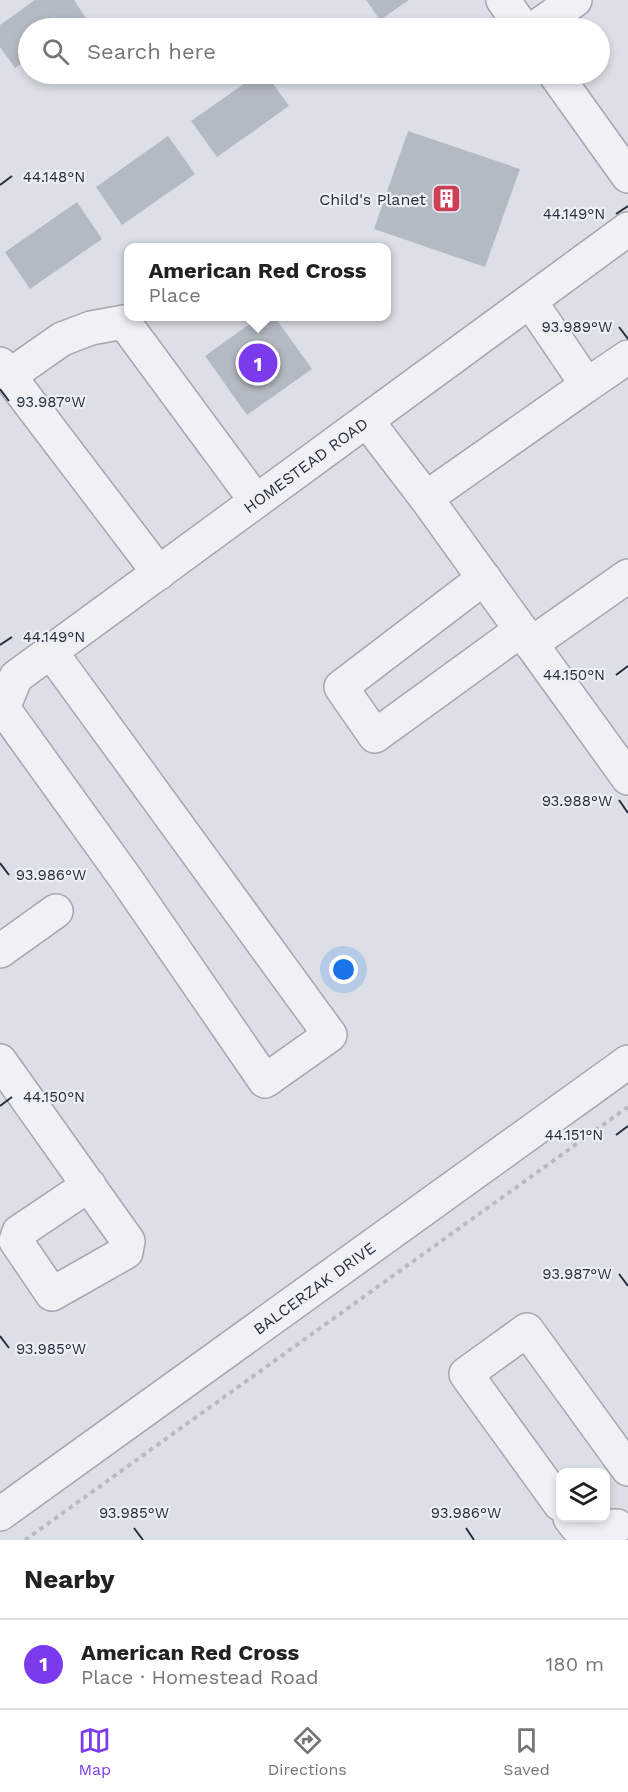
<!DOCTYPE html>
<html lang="en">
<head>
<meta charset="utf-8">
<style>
  body { margin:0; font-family:"Work Sans",sans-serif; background:#f2f2f2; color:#222 }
  .controls { position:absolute; right:18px; bottom:18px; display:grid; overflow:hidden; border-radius:12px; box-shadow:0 3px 9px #0003 }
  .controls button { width:54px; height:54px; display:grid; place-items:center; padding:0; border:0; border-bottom:2px solid #e0e0e0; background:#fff; color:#222; font:30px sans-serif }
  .you { position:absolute; left:344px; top:970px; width:21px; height:21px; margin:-15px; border:4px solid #fff; border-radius:50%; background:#1a73e8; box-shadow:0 0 0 9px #1a73e833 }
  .badge { display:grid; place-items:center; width:39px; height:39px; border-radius:50%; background:#7c3aed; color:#fff; font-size:20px; font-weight:700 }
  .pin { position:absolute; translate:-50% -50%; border:3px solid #fff; box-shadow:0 2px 6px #0006 }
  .popup { position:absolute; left:124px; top:243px; width:267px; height:78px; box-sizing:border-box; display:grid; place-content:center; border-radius:12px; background:#fff; filter:drop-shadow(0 2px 4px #0005); font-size:20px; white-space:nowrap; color:#767676 }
  .popup b { font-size:22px; color:#222 }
  .popup::after { content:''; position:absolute; left:50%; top:100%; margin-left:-12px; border:12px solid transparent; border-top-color:#fff }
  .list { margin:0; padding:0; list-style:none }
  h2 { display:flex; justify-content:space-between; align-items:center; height:78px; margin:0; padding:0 24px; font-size:26px }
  h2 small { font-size:20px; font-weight:400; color:#767676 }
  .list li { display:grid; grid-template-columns:39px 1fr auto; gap:18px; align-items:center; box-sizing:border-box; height:90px; padding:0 24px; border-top:2px solid #e0e0e0 }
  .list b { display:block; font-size:22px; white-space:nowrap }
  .list p { margin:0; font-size:20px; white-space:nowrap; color:#767676 }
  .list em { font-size:20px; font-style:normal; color:#767676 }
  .icon { flex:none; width:33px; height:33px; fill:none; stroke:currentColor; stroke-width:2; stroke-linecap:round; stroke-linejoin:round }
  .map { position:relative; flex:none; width:628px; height:1540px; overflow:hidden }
  .search { position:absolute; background:#fff; box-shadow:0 3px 9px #0003; left:18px; right:18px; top:18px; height:66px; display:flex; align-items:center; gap:15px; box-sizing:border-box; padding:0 21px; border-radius:33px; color:#767676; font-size:22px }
  .sheet { height:168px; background:#fff }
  nav { display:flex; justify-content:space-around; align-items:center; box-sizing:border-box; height:84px; border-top:2px solid #e0e0e0; background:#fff; font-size:16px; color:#767676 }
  nav a { display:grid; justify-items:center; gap:3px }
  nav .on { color:#7c3aed }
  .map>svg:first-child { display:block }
  .building { fill:#b4bac3 }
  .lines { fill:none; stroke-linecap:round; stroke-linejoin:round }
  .minor-casing { stroke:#a2a7b0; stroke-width:36 }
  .path { stroke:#b7bbc1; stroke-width:4; stroke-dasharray:4.5 4.5; stroke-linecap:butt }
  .minor { stroke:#eff1f5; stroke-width:33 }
  .ticks { fill:none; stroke:#262f3d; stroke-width:2 }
  .labels { text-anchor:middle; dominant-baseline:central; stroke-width:4.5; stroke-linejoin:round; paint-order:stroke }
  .poi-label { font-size:16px; fill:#262f3d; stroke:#eceff4; text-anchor:end }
  .street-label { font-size:16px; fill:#262f3d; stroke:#eceff4 }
  .ticks-label { font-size:15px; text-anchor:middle; fill:#262f3d; stroke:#eceff4; stroke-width:4.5; stroke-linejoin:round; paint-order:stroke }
</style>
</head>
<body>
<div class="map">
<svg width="628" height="1540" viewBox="0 0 628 1540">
  <rect width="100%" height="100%" fill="#dce0e6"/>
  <g class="building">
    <path d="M35,0H74L86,18L72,28H28V59L15,68L0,47V25Z"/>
    <path d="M366,0H409L380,20Z"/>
    <path d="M258,74H266L289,106L217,157L191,121Z"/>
    <path d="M408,131L520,169L485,267L374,229Z"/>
    <path d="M168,136L195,174L122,225L96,187Z"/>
    <path d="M77,202L102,239L30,289L5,252Z"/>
    <path d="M261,316H274L312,369L247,415L205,356Z"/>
  </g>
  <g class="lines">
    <defs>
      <g id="minor">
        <path d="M503,0L523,28"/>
        <path d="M535,28L575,0"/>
        <path d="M555,74L628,176"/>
        <path d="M0,364L159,573"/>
        <path d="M9,376L62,339L91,328L124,322L256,501"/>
        <path d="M587,385L628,357"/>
        <path d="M367,421L426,498L587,385L530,301"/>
        <path d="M426,498L628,778"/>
        <path d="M484,578L341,687L375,736L521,630"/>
        <path d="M531,644L628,576"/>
        <path d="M3,708L126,879L265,1081L330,1035L51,652"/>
        <path id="s1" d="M0,715L16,677L628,229"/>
        <path d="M0,951L56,911"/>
        <path d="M0,1061L128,1241L126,1252L52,1294L16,1241L19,1232L89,1185"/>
        <path d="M560,1504L466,1374L527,1330L628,1469"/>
        <path id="s2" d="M0,1514L628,1062"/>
        <path d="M570,1518L577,1527L617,1526"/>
      </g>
    </defs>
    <use href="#minor" class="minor-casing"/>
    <path class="path" d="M25,1540L628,1107"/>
    <use href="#minor" class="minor"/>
  </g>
  <path class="ticks" d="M0,185L12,176M616,214L628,206M619,327L628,339M0,389L9,401M0,645L12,637M616,675L628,666M619,800L628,813M0,863L9,875M0,1106L12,1097M616,1135L628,1126M619,1274L628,1286M0,1336L9,1348M134,1528L143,1540M466,1528L474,1540"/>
  <defs>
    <symbol id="building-square" viewBox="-11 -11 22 22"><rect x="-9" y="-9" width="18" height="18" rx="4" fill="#cd3f56" stroke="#eceff4"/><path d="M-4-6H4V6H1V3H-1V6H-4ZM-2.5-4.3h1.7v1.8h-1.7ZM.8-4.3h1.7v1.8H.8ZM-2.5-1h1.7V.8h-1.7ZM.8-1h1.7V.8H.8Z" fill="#fff"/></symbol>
  </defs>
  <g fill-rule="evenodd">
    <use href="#building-square" x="430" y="182" width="33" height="33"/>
  </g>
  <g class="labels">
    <g class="poi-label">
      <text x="426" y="199">Child's Planet</text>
    </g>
    <g class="street-label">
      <text stroke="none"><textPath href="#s1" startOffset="400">HOMESTEAD ROAD</textPath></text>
      <text stroke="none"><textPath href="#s2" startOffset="387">BALCERZAK DRIVE</textPath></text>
    </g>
  </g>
  <g class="ticks-label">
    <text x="54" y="182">44.148°N</text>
    <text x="574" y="219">44.149°N</text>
    <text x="577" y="332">93.989°W</text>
    <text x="51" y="407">93.987°W</text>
    <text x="54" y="642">44.149°N</text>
    <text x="574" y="680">44.150°N</text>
    <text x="577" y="806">93.988°W</text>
    <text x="51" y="880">93.986°W</text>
    <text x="54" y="1102">44.150°N</text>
    <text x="574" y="1140">44.151°N</text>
    <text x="577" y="1279">93.987°W</text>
    <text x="51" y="1354">93.985°W</text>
    <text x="134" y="1518">93.985°W</text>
    <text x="466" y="1518">93.986°W</text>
  </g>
</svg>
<div class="controls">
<button><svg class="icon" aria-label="layers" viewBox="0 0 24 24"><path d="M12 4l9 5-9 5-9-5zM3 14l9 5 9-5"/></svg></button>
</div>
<div class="you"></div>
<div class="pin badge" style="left:258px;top:363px">1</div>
<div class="popup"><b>American Red Cross</b>Place</div>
<div class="search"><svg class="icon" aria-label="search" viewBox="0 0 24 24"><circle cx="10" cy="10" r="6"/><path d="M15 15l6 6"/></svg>Search here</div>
</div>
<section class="sheet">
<h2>Nearby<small></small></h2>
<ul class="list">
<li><span class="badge">1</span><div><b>American Red Cross</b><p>Place · Homestead Road</p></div><em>180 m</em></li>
</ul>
</section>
<nav>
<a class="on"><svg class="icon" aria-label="map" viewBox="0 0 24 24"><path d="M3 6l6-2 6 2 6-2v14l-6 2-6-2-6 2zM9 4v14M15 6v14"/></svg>Map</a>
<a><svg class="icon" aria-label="directions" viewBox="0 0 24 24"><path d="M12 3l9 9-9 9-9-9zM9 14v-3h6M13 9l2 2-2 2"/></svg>Directions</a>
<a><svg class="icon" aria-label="saved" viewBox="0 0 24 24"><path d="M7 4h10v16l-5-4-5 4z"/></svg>Saved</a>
</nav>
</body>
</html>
